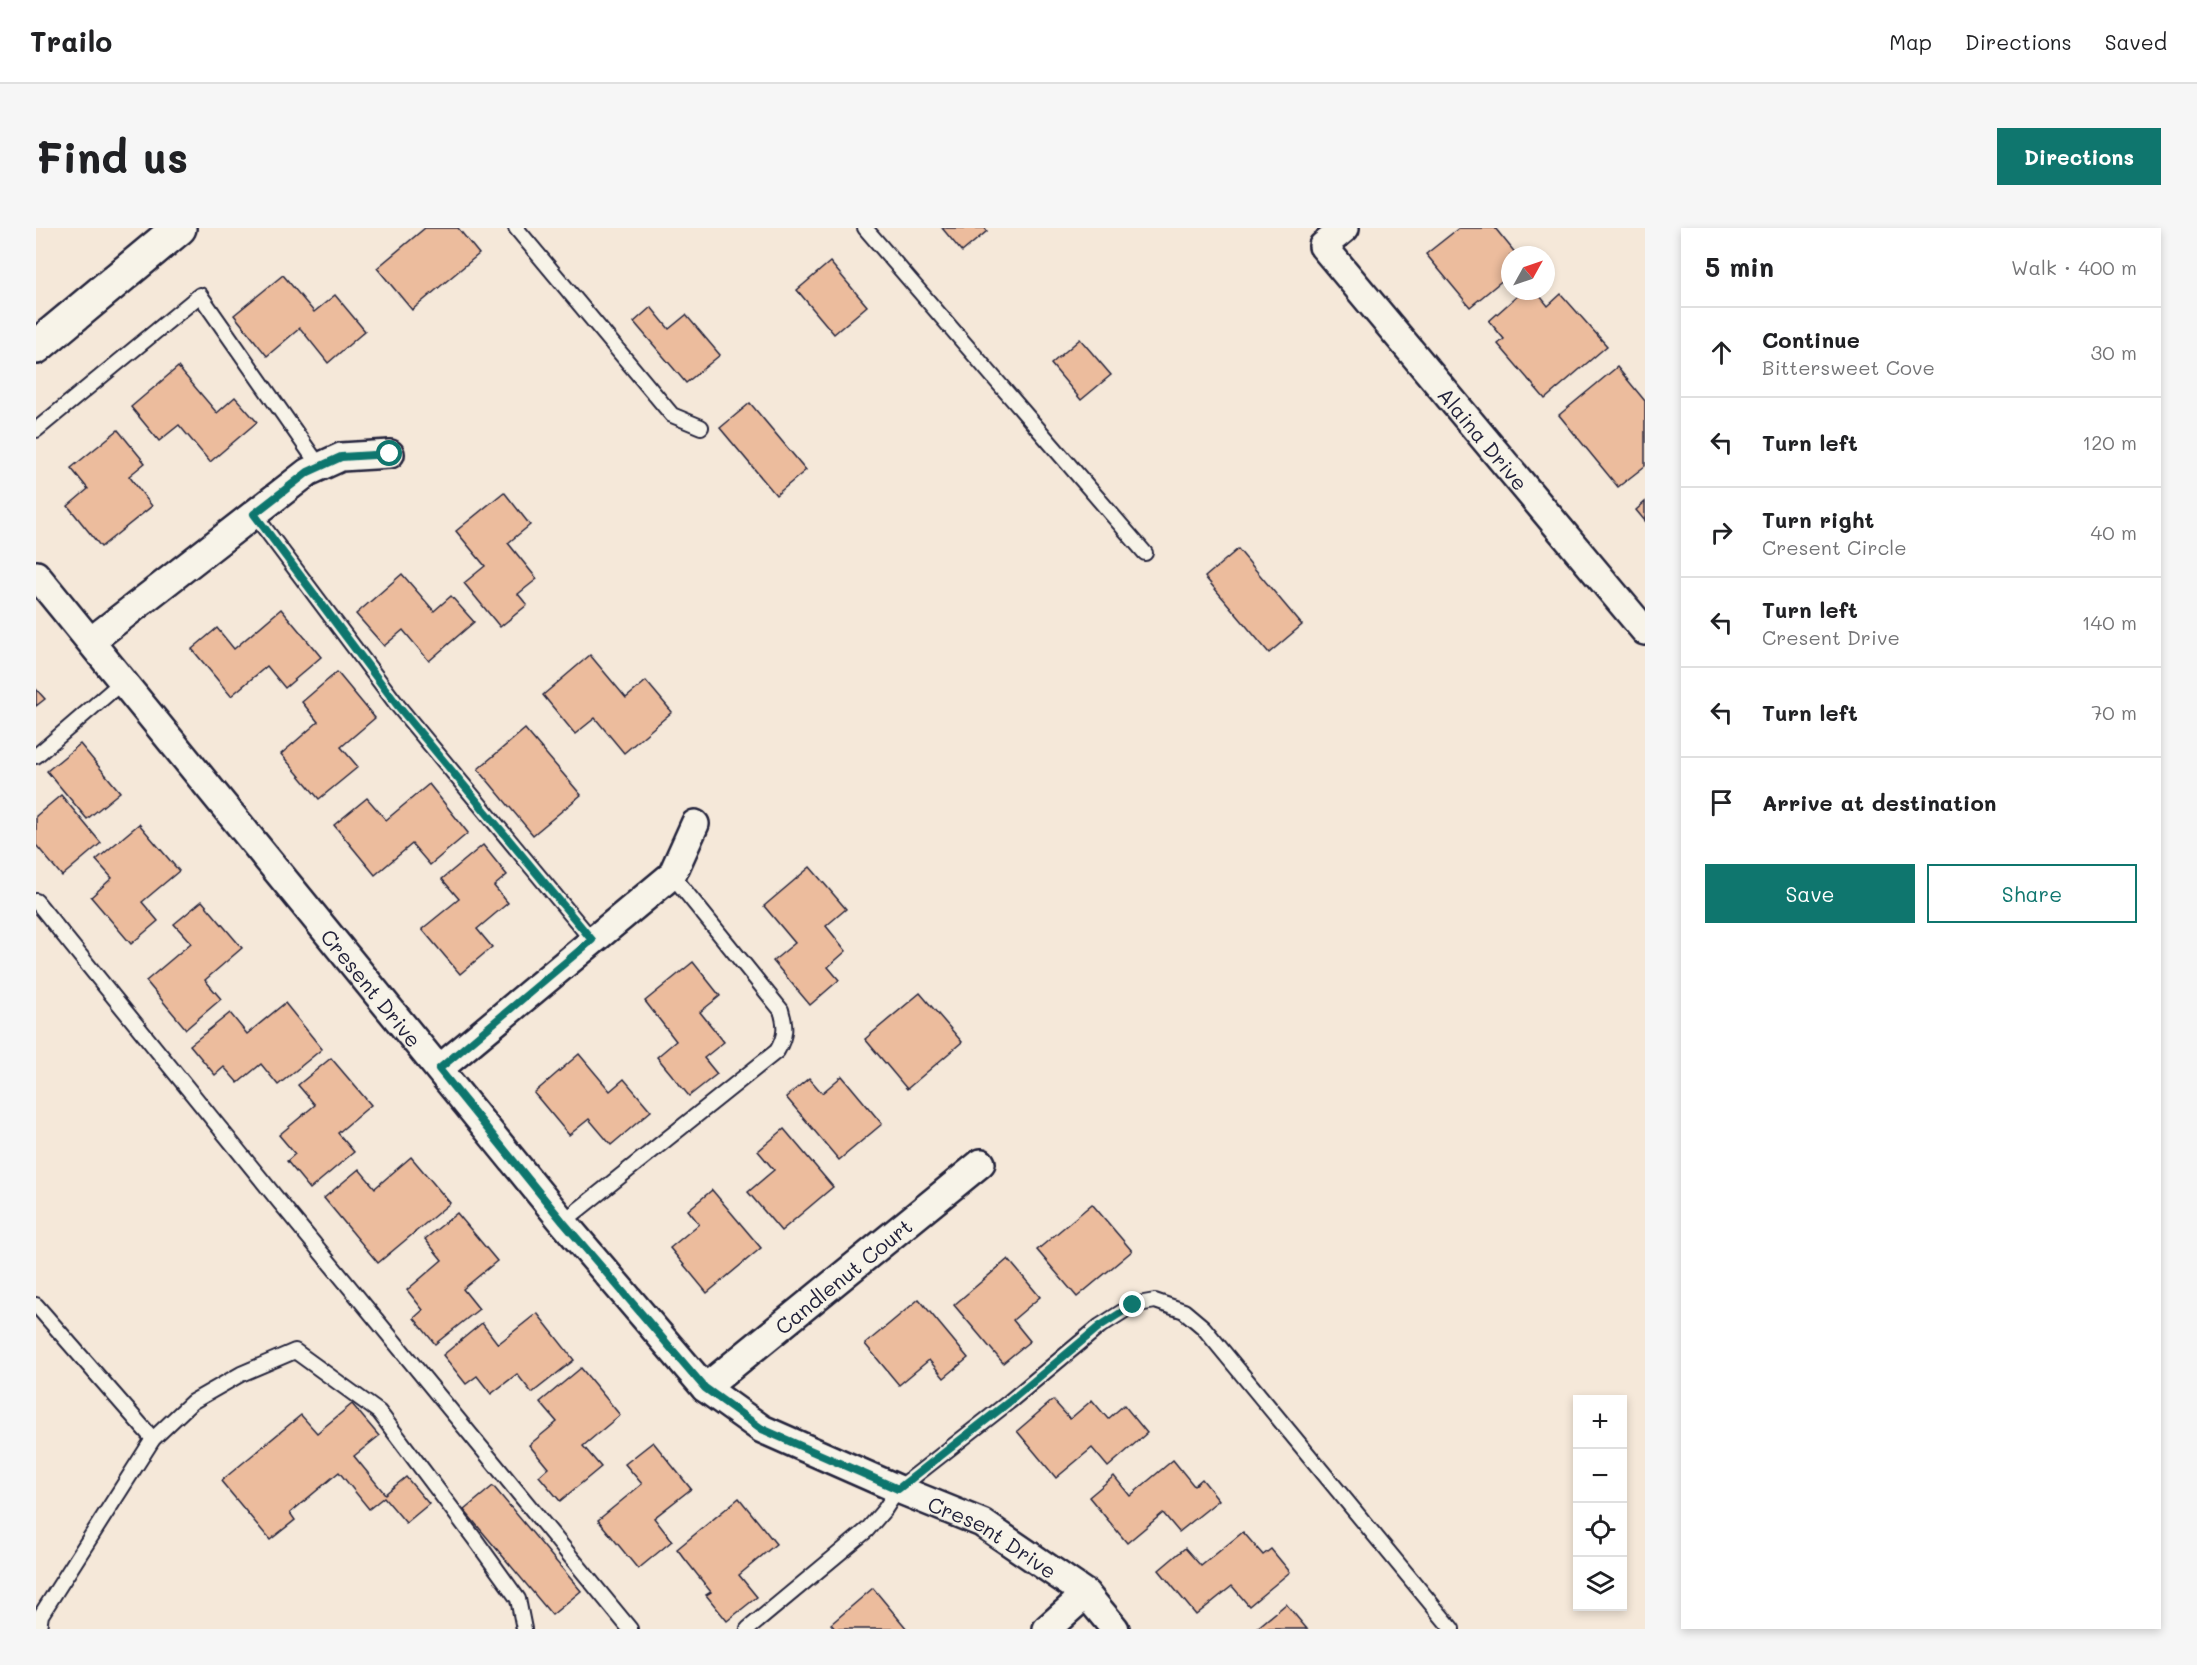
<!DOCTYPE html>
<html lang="en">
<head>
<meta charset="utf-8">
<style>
  body { margin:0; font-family:Mali,sans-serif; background:#f6f6f6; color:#202124 }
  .controls { position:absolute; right:18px; bottom:18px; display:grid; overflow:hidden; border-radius:0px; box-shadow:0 3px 9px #0003 }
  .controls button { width:54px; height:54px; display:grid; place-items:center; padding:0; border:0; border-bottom:2px solid #e0e0e0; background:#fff; color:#202124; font:30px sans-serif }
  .compass { position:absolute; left:1465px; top:18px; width:54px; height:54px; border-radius:50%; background:#fff; box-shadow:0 3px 9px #0003; rotate:50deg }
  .stop { position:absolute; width:18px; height:18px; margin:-14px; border:4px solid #0f766e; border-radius:50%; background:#fff }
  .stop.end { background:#0f766e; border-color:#fff; box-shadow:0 2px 6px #0008 }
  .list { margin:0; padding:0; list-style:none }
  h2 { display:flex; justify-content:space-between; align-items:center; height:78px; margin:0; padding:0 24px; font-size:26px }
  h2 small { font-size:20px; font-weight:400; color:#757577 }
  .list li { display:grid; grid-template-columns:39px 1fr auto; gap:18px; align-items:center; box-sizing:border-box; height:90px; padding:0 24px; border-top:2px solid #e0e0e0 }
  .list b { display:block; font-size:22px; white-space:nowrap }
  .list p { margin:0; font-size:20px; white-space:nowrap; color:#757577 }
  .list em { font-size:20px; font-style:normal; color:#757577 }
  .actions { display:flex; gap:12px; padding:18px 24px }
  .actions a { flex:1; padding:14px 0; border:2px solid #0f766e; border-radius:0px; text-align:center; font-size:21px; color:#0f766e }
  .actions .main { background:#0f766e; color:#fff }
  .icon { flex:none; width:33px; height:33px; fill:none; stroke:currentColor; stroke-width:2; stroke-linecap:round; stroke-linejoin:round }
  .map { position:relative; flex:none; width:1609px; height:1401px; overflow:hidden; border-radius:0px }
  header { display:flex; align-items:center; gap:36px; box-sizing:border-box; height:84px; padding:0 30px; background:#fff; border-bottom:2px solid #e0e0e0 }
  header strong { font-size:28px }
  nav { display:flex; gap:33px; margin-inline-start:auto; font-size:21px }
  .intro { display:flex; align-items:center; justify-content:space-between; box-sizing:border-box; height:144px; padding:0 36px }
  h1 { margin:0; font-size:42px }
  .button { padding:15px 27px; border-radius:0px; background:#0f766e; color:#fff; font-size:21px; font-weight:700 }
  main { display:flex; gap:36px; padding:0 36px }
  aside { flex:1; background:#fff; border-radius:0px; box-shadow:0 3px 9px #0003 }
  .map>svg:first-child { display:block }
  .building { fill:#ecbc9d; stroke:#22223b; stroke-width:1.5 }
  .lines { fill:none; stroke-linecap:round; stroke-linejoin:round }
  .lane-casing { stroke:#22223b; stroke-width:18 }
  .street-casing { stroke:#22223b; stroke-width:32 }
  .secondary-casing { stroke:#22223b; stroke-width:38 }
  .lane { stroke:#f7f3e8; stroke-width:14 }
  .street { stroke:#f7f3e8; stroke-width:27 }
  .secondary { stroke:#f7f3e8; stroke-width:33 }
  .route { stroke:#0f766e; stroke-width:8 }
  .labels { text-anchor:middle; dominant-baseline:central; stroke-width:4.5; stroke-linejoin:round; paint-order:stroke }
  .street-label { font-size:21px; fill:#22223b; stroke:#f7f3e8 }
</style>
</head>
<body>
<header>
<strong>Trailo</strong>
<nav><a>Map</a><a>Directions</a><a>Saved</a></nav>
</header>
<div class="intro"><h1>Find us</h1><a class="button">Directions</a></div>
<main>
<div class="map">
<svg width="1609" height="1401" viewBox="0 0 1609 1401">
  <rect width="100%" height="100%" fill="#f5e8d9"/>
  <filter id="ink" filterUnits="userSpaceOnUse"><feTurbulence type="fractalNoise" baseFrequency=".0167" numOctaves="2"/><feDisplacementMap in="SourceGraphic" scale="12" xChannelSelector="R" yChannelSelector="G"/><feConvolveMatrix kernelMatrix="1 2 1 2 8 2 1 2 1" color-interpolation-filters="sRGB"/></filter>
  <g filter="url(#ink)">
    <g class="building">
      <path d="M389,0H422L443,26L376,82L341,40Z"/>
      <path d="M906,0H949L951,3L926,24Z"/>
      <path d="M1423,0H1459L1481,27H1474V46L1434,79L1390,26Z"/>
      <path d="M794,34L831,78L798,106L761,62Z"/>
      <path d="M247,47L278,84L299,67L329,103L292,135L264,100L231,128L198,87Z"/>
      <path d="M1487,63H1500L1512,78L1525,66L1571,118L1509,171L1462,116L1468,111L1453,93Z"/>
      <path d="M615,79L633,101L650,87L684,127L650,155L598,94Z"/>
      <path d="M1044,111L1075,147L1045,172L1015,136Z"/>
      <path d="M142,139L181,185L199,169L221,194L174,234L143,197L123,213L95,179Z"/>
      <path d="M1581,139L1609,173V238L1582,259L1523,187Z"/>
      <path d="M714,175L770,242L740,267L684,200Z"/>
      <path d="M82,202L109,235L93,248L116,278L65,319L32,278L52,261L35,240Z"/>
      <path d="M468,264L494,297L472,315L501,351L482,366L491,377L464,399L428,355L449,338L420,303Z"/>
      <path d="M1609,274V293L1600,282Z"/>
      <path d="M1202,321L1266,397L1233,425L1169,349Z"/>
      <path d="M366,346L398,383L415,368L438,394L393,433L367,402L348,418L320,386Z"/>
      <path d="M245,381L285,429L249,460L231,438L195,468L156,421L181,400L198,421Z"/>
      <path d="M554,427L590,470L610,453L636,484L588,525L559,490L539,506L507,467Z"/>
      <path d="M301,444L339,490L305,519L322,539L283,571L245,526L282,494L266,474Z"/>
      <path d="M0,461L9,471L0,478Z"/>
      <path d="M489,501L545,567L497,607L442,541Z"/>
      <path d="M44,516L84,564L51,591L11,543Z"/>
      <path d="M393,556L432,605L394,637L376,616L339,647L298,597L331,570L350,592Z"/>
      <path d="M25,567L65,615L26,648L0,617V588Z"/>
      <path d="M103,596L143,643L106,674L122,693L95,716L55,669L76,650L60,632Z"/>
      <path d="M447,617L471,647L458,658L472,675L441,701L456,719L424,746L386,701L423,671L406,651Z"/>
      <path d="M774,639L810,681L790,698L810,723L792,739L803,752L774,777L737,733L759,715L728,678Z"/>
      <path d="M166,673L206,720L169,752L185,771L150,801L110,753L155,715L138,696Z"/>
      <path d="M657,734L684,768L664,784L688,814L668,830L681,846L653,868L621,829L640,813L609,773Z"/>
      <path d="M884,765L926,814L871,861L829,811Z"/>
      <path d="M249,775L286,821L242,857L225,836L202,855L188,839L179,847L154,817L194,785L211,806Z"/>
      <path d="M543,826L574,863L588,851L615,883L575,917L553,891L533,907L498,865Z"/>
      <path d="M295,830L335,877L302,905L318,924L274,961L251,933L259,926L243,907L279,877L262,857Z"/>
      <path d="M806,848L846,896L803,932L750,869L773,850L786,865Z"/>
      <path d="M748,901L797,959L745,1003L712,964L738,942L722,923Z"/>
      <path d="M375,929L414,975L342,1035L288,970L323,941L339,960Z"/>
      <path d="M676,962L725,1020L671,1065L634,1020L663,996L652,982Z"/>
      <path d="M1056,976L1096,1023L1041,1069L1001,1022Z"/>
      <path d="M421,985L461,1033L427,1061L443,1081L399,1116L378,1090L387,1082L371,1062L406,1032L389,1011Z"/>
      <path d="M972,1031L1004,1069L977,1092L994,1113L967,1135L918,1077Z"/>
      <path d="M883,1071L932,1130L908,1150L893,1132L863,1157L829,1116Z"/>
      <path d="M501,1085L538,1132L496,1165L481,1146L455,1166L441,1148L430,1156L407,1127L446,1095L462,1116Z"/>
      <path d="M545,1140L584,1187L547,1218L565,1239L524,1273L503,1248L512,1240L493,1217L521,1194L504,1174Z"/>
      <path d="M1017,1172L1034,1191L1056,1172L1072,1191L1088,1177L1111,1205L1072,1239L1056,1220L1020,1250L981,1203Z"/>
      <path d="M316,1176L343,1208L318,1228L349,1266L370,1249L393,1276L370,1295L348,1269L333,1281L303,1244L254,1285L259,1292L234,1312L185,1253L265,1187L281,1205Z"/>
      <path d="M617,1214L655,1261L618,1290L636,1313L602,1341L562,1292L606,1256L589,1236Z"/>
      <path d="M1137,1232L1158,1258L1166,1251L1183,1272L1143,1304L1127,1285L1091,1315L1053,1269L1078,1248L1094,1268Z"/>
      <path d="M457,1258L545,1363L516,1387L428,1282Z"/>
      <path d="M703,1270L740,1316L703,1347L721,1369L691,1393L670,1367L675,1364L641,1321Z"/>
      <path d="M1207,1304L1227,1327L1235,1321L1254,1344L1213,1378L1196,1358L1160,1387L1123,1342L1149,1320L1165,1338Z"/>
      <path d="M837,1360L871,1401H799L795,1396Z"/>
      <path d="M1250,1376L1271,1401H1220Z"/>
    </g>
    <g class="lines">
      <defs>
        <g id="lane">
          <path d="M480,0L636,187L665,199"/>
          <path d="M829,0L1109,325"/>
          <path d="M0,202L164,67L284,239"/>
          <path d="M218,286L362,478L556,712"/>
          <path d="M0,528L87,453"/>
          <path d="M0,673L242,972L594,1401"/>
          <path d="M527,994L741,823C750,808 750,798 745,782L636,647"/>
          <path d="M0,1077L117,1211"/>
          <path d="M3,1400L5,1387L117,1211L156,1174L205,1146L259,1123L343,1184L438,1310L482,1371L488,1401"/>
          <path d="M712,1401L831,1302L849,1281L862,1261L973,1174L1064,1098L1097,1077L1119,1073L1148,1083L1167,1099L1416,1401"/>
        </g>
        <g id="street">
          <path id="s1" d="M1309,0L1287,18L1609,403"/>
          <path id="s2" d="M0,347L527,994L669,1160L726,1201L862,1261L946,1295L1050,1366L1079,1401"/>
          <path d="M55,413L272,244L305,229L354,226"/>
          <path d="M403,841L636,647L659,596"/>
          <path id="s3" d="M669,1160L945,935"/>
          <path d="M1011,1401L1050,1366"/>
        </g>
        <path id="secondary" d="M0,119L143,0"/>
      </defs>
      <use href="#lane" class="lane-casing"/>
      <use href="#street" class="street-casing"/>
      <use href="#secondary" class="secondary-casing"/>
      <use href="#lane" class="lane"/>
      <use href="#street" class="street"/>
      <use href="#secondary" class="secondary"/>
    </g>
  </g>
  <g class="lines" filter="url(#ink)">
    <path class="route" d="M354,226L305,229L272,244L218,286L362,478L556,712L403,841L527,994L669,1160L726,1201L862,1261L973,1174L1064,1098L1097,1077"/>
  </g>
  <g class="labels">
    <g class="street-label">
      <text stroke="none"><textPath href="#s1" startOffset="279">Alaina Drive</textPath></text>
      <text stroke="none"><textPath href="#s2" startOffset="532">Cresent Drive</textPath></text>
      <text stroke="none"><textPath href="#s3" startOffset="178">Candlenut Court</textPath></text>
      <text stroke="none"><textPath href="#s2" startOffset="1378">Cresent Drive</textPath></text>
    </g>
  </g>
</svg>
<div class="controls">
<button>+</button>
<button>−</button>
<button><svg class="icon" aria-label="locate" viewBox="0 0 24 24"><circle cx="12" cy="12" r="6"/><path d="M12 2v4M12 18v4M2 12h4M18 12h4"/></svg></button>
<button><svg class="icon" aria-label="layers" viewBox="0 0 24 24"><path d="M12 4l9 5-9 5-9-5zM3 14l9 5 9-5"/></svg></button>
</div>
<svg class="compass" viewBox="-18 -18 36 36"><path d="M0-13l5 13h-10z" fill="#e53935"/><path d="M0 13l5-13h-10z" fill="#757577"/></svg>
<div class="stop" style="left:354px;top:226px"></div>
<div class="stop end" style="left:1097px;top:1077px"></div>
</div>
<aside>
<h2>5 min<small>Walk · 400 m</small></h2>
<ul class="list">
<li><svg class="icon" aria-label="ahead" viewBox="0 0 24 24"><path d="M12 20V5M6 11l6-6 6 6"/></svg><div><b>Continue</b><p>Bittersweet Cove</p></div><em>30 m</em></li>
<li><svg class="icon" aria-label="left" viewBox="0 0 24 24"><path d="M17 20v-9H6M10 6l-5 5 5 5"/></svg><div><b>Turn left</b></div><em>120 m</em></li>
<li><svg class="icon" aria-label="right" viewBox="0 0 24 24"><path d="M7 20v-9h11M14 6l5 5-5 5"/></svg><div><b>Turn right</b><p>Cresent Circle</p></div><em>40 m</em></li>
<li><svg class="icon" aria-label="left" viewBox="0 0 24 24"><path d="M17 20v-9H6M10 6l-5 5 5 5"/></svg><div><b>Turn left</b><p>Cresent Drive</p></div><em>140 m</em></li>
<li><svg class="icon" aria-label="left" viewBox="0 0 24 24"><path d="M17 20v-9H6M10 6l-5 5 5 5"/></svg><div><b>Turn left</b></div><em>70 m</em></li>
<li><svg class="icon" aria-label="arrive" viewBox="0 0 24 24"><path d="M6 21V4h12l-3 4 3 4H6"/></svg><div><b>Arrive at destination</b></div></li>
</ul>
<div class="actions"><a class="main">Save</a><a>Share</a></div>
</aside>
</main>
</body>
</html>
